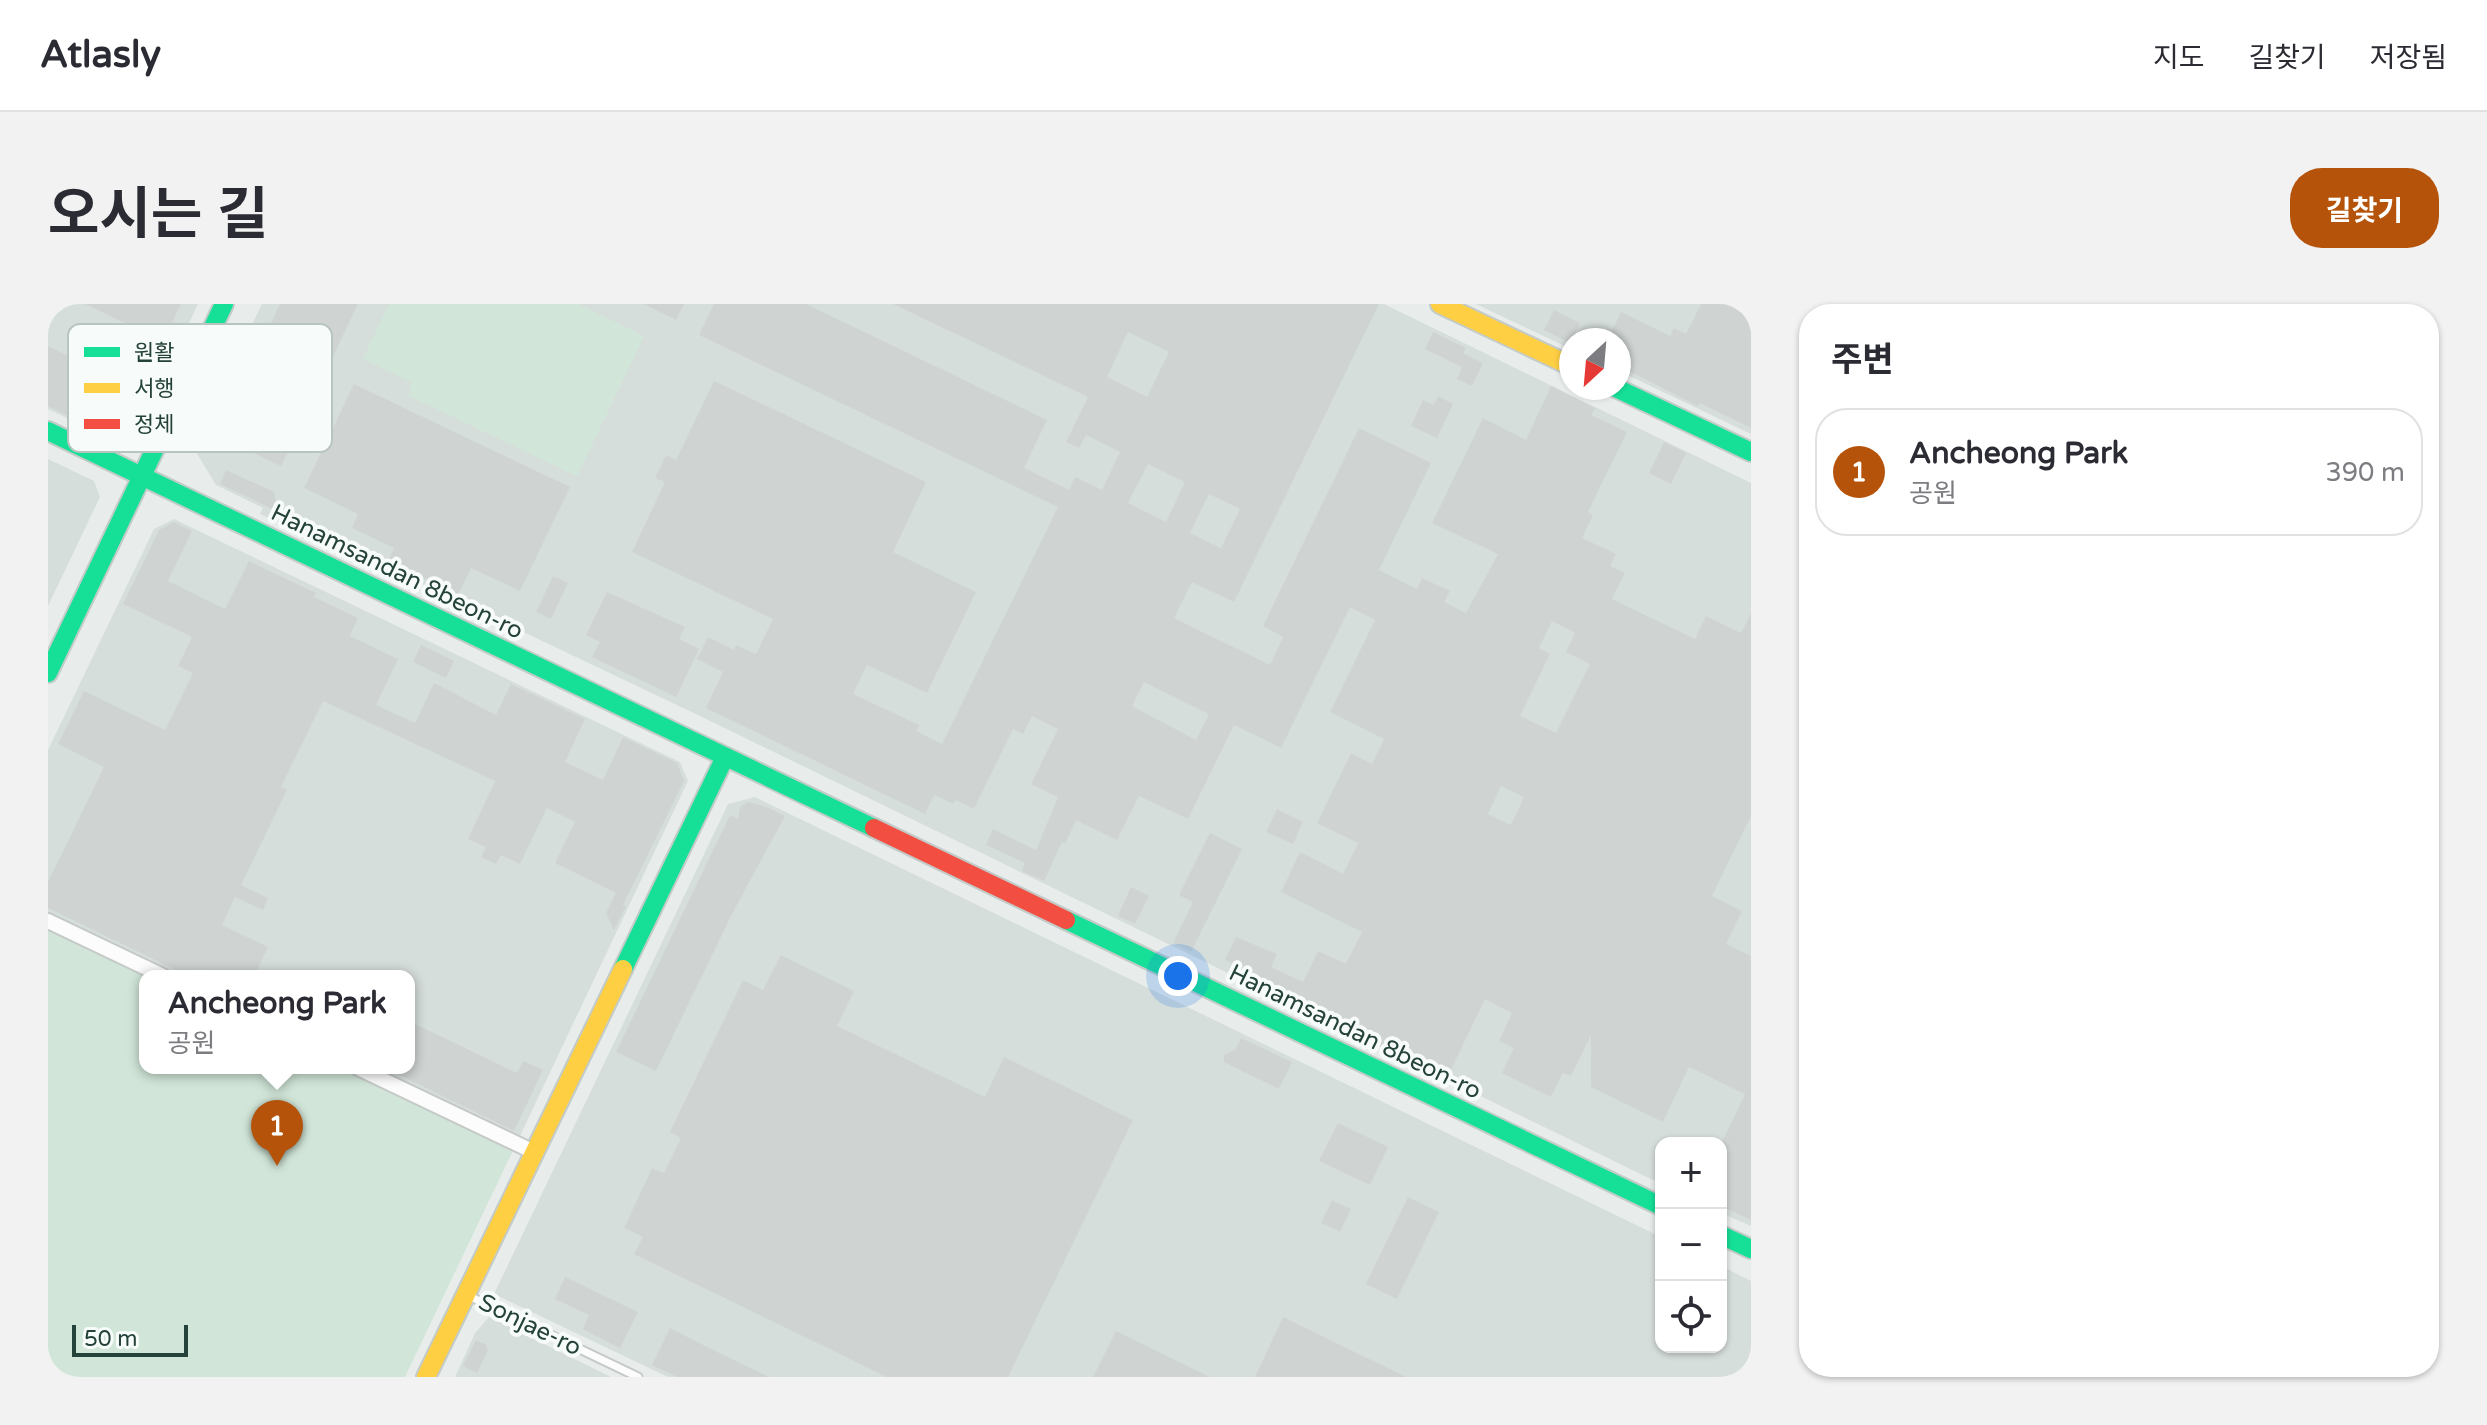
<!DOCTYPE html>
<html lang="ko">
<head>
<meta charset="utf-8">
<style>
  body { margin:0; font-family:"Varela Round","Noto Sans KR",sans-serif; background:#f2f2f3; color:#2b2b33 }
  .controls { position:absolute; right:24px; bottom:24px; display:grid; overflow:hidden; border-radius:16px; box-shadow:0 2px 6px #0004 }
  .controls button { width:72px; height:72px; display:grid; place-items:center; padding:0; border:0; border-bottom:2px solid #e1e1e2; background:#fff; color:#2b2b33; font:40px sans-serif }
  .compass { position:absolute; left:1511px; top:24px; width:72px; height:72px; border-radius:50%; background:#fff; box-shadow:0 2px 6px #0004; rotate:206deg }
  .scale { position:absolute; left:24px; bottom:20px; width:116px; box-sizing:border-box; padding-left:8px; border:4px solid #24423a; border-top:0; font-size:22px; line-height:28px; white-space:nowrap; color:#24423a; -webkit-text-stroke:6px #f7fbf9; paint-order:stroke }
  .you { position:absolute; left:1130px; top:672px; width:28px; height:28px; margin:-20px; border:6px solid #fff; border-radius:50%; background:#1a73e8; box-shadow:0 0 0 12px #1a73e833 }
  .badge { display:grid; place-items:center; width:52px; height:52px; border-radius:50%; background:#b45309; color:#fff; font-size:26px; font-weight:700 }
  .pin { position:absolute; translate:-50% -66px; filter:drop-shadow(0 2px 4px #0008) }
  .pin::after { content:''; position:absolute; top:42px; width:28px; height:24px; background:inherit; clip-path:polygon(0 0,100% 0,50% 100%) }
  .popup { position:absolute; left:91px; top:666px; width:276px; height:104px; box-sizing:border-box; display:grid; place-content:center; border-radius:16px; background:#fff; filter:drop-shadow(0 2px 6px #0005); font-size:26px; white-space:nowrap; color:#7c7c81 }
  .popup b { font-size:30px; color:#2b2b33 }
  .popup::after { content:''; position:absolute; left:50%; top:100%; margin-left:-16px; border:16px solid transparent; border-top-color:#fff }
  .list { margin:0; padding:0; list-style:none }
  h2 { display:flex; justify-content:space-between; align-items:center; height:104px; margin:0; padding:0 32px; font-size:34px }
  h2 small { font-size:26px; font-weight:400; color:#7c7c81 }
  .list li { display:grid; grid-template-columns:52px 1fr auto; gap:24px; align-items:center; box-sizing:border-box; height:128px; margin:0 16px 16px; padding:0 16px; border:2px solid #e1e1e2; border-radius:32px }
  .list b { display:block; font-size:30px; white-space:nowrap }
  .list p { margin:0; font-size:26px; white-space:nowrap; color:#7c7c81 }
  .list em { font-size:26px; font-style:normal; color:#7c7c81 }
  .icon { flex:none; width:44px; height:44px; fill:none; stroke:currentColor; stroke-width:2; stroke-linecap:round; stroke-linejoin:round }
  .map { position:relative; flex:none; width:1703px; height:1073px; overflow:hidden; border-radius:32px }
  header { display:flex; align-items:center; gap:48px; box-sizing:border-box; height:112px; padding:0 40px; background:#fff; border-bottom:2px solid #e1e1e2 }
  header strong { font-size:38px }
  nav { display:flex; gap:44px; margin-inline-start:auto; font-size:28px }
  .intro { display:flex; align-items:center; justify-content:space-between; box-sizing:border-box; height:192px; padding:0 48px }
  h1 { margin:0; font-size:56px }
  .button { padding:20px 36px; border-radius:32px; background:#b45309; color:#fff; font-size:28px; font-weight:700 }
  main { display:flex; gap:48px; padding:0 48px }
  aside { flex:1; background:#fff; border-radius:32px; box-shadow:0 2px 6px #0004 }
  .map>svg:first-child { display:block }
  .built { fill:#d6dedb }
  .green { fill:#d1e6d8 }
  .building { fill:#cfd4d2; fill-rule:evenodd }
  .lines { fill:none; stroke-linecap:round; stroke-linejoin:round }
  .lane-casing { stroke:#c5cac8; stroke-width:11 }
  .street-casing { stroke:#c5cac8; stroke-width:18 }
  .fast-casing { stroke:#c3cbc8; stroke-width:22 }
  .slow-casing { stroke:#c3cbc8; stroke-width:22 }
  .jam-casing { stroke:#c3cbc8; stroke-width:22 }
  .lane { stroke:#fcfcfc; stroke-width:7 }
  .street { stroke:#fcfcfc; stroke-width:14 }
  .fast { stroke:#16e098; stroke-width:18 }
  .slow { stroke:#ffcf43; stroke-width:18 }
  .jam { stroke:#f24e42; stroke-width:18 }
  .labels { text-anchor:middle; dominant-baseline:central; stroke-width:8; stroke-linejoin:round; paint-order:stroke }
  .street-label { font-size:24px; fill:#24423a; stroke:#f7fbf9 }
  .key { fill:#f7fbf9; stroke:#b8c4c0; stroke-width:2 }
  .key-label { font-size:22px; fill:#24423a }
</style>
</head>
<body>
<header>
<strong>Atlasly</strong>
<nav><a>지도</a><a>길찾기</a><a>저장됨</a></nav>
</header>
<div class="intro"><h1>오시는 길</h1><a class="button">길찾기</a></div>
<main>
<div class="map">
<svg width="1703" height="1073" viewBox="0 0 1703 1073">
  <rect width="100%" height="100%" fill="#e8edeb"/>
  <g class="built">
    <path d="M0,0H150L92,123L59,133L0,105Z"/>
    <path d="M214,0H1336L1703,179V922L1673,909V839H1613V880L652,412L258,225L255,231L212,210L215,204L168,181L145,143Z"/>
    <path d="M1428,0H1703V130L1571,67V36H1523V45Z"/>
    <path d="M0,155L46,177L52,193L0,302Z"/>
    <path d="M126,215L632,458L640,477L471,834L324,764H361V672H131L0,610V446L106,225Z"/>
    <path d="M707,493L1613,933V1043H1673V962L1703,977V1059L1695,1073H620L446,990L680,500Z"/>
    <path d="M441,1013L563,1073H407L427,1029Z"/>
  </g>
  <g class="green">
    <path d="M341,0H530L596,32L529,172L361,92L363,78L315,55Z"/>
    <path d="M0,610L131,672H97V764H324L471,834L357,1073H0Z"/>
  </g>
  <g class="building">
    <path d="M37,0H133L115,37Z"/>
    <path d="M232,0H310L233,162L169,131Z"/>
    <path d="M595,0H636L628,16Z"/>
    <path d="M666,0H758L999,116L976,164L1021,186L1027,173L1054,186L1072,148L1038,131L1031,144L1018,138L1040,93L845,0H1331L1186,298L1144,278L1126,314L1222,361L1235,333L1215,322L1311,124L1383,159L1331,266L1369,285L1374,274L1402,287L1396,298L1418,309L1450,250L1384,219L1435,114L1478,136L1503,82L1547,104L1543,111L1579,128L1540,208L1545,211L1534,234L1568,250L1562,262L1577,269L1564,295L1647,335L1658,312L1693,329L1703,309V512L1664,592L1694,607L1678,640L1703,652V916L1673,902V840L1697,790L1641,763L1615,818L1543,783V731L1523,772L1515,769L1503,793L1454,769L1466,744L1451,737L1464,709L1437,695L1400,772L1220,687L1224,679L1177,656L1188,633L1229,650L1223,663L1255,678L1270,647L1298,660L1314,628L1233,588L1252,548L1295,570L1310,539L1269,519L1303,449L1324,460L1336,435L1282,408L1327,316L1302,303L1233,444L1186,421L1140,515L1091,492L1069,536L1028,516L1017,540L1014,538L996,577L974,567L977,559L938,541L945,525L988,546L1010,493L983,480L1010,425L984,412L975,430L965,425L926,505L908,496L905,500L886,491L877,510L658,404L675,368L649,355L660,333L686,346L688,341L708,350L725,315L584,248L617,178L607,174L618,151L628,156L666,77L878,178L845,248L928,288L879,389L819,361L805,390L871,421L868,427L894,440L1010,203L651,31ZM1080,28L1121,48L1099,93L1059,73ZM1100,160L1137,178L1118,218L1080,199ZM1161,190L1192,205L1173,244L1142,229ZM1504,317L1527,329L1518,348L1542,360L1508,429L1472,412L1502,350L1491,344ZM1096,378L1161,410L1148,436L1084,402ZM1453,482L1476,493L1463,521L1440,510Z"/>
    <path d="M1653,0H1703V124L1652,99L1650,102L1571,62V36H1559L1573,8L1622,32L1626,24L1638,30Z"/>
    <path d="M1506,6L1532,19L1522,39L1496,26Z"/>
    <path d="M1385,28L1418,44L1415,49L1435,59L1424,82L1409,75L1414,63L1377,45Z"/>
    <path d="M0,42L105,94L92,122L64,129L50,122L48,126L0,102Z"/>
    <path d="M306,80L522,183L472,287L423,264L410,291L339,258L346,244L304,224L310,210L256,184Z"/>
    <path d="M1390,92L1405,100L1389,134L1363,122L1375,96L1386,101Z"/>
    <path d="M1616,138L1638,149L1623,180L1601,169Z"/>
    <path d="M178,166L226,188L231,208L172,180Z"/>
    <path d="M126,218L144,227L120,277L177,305L201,257L268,289L266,293L310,314L302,332L350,355L328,401L367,419L386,379L448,411L463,380L537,415L517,458L555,476L575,433L629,459L636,477L575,601L578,602L566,626L558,609L568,589L507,559L527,518L499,504L472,560L453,551L448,560L433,553L438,543L420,535L447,477L275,397L233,483L239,486L193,581L220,594L215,606L187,593L174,621L220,643L206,672H167L152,665L149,672H140L0,604V578L56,463L10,440L36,387L117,426L145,369L130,362L144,333L75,300L111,226Z"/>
    <path d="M505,272L520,279L503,315L488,308Z"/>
    <path d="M559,288L637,323L631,335L651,345L628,393L544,353L552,338L538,331Z"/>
    <path d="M373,341L406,357L398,374L365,358Z"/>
    <path d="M700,498L719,503L737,512L684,610L608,767L568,748L682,511L690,515L692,503Z"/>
    <path d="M1229,505L1255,518L1245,540L1218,528Z"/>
    <path d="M1162,529L1194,545L1143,648L1125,639L1145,598L1131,591Z"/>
    <path d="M1083,583L1101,592L1087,620L1070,612Z"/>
    <path d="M733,651L806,687L789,722L937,793L956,753L1085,816L960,1073H839L586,950L595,933L576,924L604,864L616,869L633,834L622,828L695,676L715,686Z"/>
    <path d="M361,717L469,769L475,757L495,766L466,827L337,764H361Z"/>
    <path d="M1193,734L1244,758L1231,785L1176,758V751L1188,745Z"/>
    <path d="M1290,819L1340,843L1322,881L1271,857Z"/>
    <path d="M1360,893L1391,908L1349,995L1318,980Z"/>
    <path d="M1284,896L1303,905L1292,928L1273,919Z"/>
    <path d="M517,973L590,1008L572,1044L535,1025L541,1011L507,995Z"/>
    <path d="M1235,1013L1358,1073H1207Z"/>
    <path d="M622,1024L659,1043L721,1073H629L604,1061Z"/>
    <path d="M1068,1027L1162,1073H1045Z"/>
    <path d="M428,1036L437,1040L440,1046L429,1069L415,1062Z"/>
  </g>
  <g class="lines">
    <defs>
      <path id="lane" d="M419,991L590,1073"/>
      <g id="street">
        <path d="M0,617L115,672"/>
        <path d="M310,764L486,848"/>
      </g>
      <g id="fast">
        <path d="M1568,84L1703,148"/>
        <path d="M0,127L826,524"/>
        <path d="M0,369L176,0"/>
        <path d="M1018,616L1613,902"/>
        <path d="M575,665L677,453"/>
        <path d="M1673,931L1703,945"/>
      </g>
      <g id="slow">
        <path d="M1392,0L1523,62"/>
        <path d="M378,1073L575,665"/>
      </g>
      <path id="jam" d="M826,524L1018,616"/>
    </defs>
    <use href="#lane" class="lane-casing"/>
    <use href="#street" class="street-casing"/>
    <use href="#fast" class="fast-casing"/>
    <use href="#slow" class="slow-casing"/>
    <use href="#jam" class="jam-casing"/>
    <use href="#lane" class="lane"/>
    <use href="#street" class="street"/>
    <use href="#fast" class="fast"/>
    <use href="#slow" class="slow"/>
    <use href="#jam" class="jam"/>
  </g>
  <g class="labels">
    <g class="street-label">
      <text transform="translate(349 268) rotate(26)">Hanamsandan 8beon-ro</text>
      <text transform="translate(1307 728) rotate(26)">Hanamsandan 8beon-ro</text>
      <text transform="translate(482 1021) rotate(26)">Sonjae-ro</text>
    </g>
  </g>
  <rect x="20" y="20" width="264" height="128" rx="12" class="key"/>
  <rect x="36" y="43" width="36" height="10" fill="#16e098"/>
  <rect x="36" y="79" width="36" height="10" fill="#ffcf43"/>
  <rect x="36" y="115" width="36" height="10" fill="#f24e42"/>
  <g class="key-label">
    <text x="86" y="56">원활</text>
    <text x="86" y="92">서행</text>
    <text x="86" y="128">정체</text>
  </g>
</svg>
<div class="controls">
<button>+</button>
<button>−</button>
<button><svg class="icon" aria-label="locate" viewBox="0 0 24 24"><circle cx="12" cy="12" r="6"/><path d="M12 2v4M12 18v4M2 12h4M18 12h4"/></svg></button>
</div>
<svg class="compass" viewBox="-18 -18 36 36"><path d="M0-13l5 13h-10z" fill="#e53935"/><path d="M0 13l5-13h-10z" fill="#7c7c81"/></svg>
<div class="scale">50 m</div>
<div class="you"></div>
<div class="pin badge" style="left:229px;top:862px">1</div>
<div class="popup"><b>Ancheong Park</b>공원</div>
</div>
<aside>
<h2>주변<small></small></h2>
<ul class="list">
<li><span class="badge">1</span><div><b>Ancheong Park</b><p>공원</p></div><em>390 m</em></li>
</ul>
</aside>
</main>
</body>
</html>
